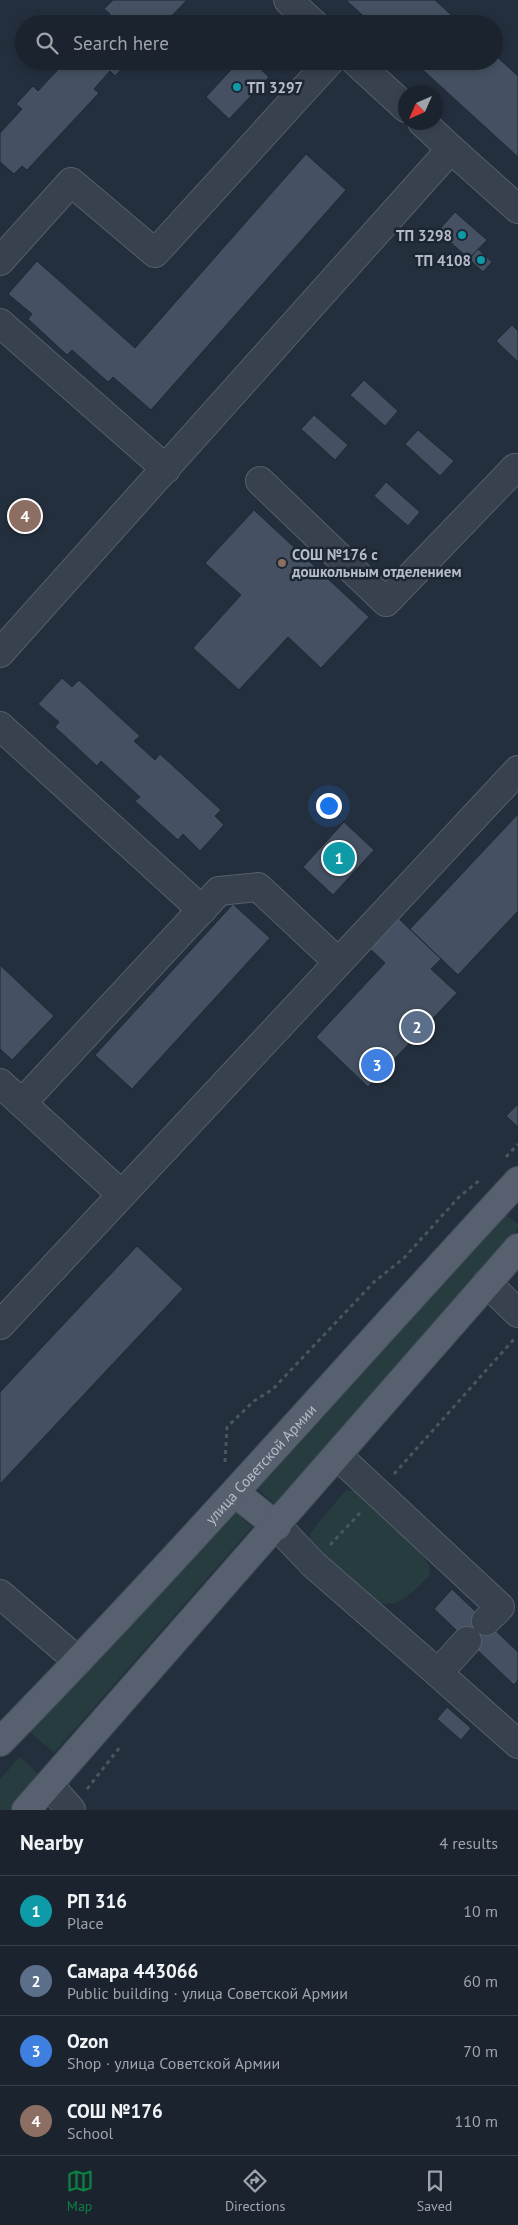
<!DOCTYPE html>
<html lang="en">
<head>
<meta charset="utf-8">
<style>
  body { margin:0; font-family:"PT Sans",sans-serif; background:#242b36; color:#f1f3f6 }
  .compass { position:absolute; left:398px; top:85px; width:45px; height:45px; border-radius:50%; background:#1b232e; box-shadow:0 2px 8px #0003; rotate:225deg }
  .you { position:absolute; left:328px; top:805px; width:18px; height:18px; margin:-12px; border:4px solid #fff; border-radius:50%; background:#1a73e8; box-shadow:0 0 0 8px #1a73e833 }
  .badge { display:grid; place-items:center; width:32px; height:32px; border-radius:50%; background:#0b8043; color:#fff; font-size:16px; font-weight:700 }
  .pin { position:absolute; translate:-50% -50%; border:2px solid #fff; box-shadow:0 1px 5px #0006 }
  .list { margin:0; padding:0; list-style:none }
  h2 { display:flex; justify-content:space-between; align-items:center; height:65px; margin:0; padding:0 20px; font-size:21px }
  h2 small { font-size:16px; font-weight:400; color:#a0a4aa }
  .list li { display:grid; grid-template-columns:32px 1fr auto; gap:15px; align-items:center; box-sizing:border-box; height:70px; padding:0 20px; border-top:1px solid #39404a }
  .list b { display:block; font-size:19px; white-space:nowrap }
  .list p { margin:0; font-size:16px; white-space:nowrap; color:#a0a4aa }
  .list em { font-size:16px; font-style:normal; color:#a0a4aa }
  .icon { flex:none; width:28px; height:28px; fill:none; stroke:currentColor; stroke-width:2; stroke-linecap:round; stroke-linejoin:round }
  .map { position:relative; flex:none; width:518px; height:1810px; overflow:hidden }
  .search { position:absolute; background:#1b232e; box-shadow:0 2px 8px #0003; left:15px; right:15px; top:15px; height:55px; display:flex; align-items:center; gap:12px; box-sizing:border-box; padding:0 18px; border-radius:28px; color:#a0a4aa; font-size:19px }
  .sheet { height:345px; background:#1b232e }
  nav { display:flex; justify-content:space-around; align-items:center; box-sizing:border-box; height:70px; border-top:1px solid #39404a; background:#1b232e; font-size:14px; color:#a0a4aa }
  nav a { display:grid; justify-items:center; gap:2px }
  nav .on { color:#0b8043 }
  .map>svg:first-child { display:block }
  .green { fill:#263c3f }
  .building { fill:#455162; stroke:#1f2835 }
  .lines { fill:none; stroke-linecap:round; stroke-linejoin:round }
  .minor-casing { stroke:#565f6c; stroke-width:30 }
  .major-casing { stroke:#414a57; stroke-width:30 }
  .path { stroke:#44595c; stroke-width:3; stroke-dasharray:4 4; stroke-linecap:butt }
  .minor { stroke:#38414e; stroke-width:28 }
  .major { stroke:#56606e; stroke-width:28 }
  .culture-dot { fill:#0f9aa8; stroke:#1d2633; stroke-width:2 }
  .education-dot { fill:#8d6e63; stroke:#1d2633; stroke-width:2 }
  .labels { text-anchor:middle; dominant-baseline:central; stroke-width:5; stroke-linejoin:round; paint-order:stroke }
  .poi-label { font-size:15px; font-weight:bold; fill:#b4bcc9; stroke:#1d2633; text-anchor:start }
  .street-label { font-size:15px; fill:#b4bcc9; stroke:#1d2633 }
</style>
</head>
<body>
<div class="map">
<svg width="518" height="1810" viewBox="0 0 518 1810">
  <rect width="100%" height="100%" fill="#242f3e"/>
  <g class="green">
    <path d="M497,1208L518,1224V1229L277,1506L249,1481Z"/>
    <path d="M345,1491H356L423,1556L429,1565L430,1575C410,1593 402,1610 373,1602L309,1540L311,1532Z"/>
    <path d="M227,1505L252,1527L54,1753L29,1731Z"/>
    <path d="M20,1757L42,1777L14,1810H0V1779Z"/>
  </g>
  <g class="building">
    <path d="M113,0H187L164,24H102L110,14L104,9Z"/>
    <path d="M346,0H435L461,24H372Z"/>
    <path d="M494,54L518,76V157L413,61H494Z"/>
    <path d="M66,61H129L115,76L110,71L94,89L99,93L27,170L22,166L14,174L0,162V133L22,109L16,104L33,86L38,91Z"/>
    <path d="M239,61H252L269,77L229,119L206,97Z"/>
    <path d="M306,154L346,190L151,410L113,377L108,382L72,350L67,355L28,319L32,314L8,294L37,261L135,348Z"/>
    <path d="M455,212L487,240L469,259L438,231Z"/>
    <path d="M478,249L492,262L483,272L469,259Z"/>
    <path d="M512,325L518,331V362L496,341Z"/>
    <path d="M364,380L398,411L385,426L350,395Z"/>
    <path d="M314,415L348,445L335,460L301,429Z"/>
    <path d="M418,430L454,461L440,476L405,444Z"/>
    <path d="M386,482L420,512L408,526L374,496Z"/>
    <path d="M254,510L369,617L321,668L288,637L239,690L193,648L241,595L205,563Z"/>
    <path d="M62,678L72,687L79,680L140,736L134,741L155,760L160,754L221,810L215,816L224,825L200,851L183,834L178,840L135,801L140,797L101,761L97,766L55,727L59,722L38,704Z"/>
    <path d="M518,814V911L458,975L410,929Z"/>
    <path d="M344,822L374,850L333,895L303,867Z"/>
    <path d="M233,904L270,938L132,1089L95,1055Z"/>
    <path d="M395,915L441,959L431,969L457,993L368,1087L316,1037L385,963L366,945Z"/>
    <path d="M0,965L54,1016L12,1060L0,1049Z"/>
    <path d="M518,1104V1127L506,1116Z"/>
    <path d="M137,1246L183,1289L0,1484V1392Z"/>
    <path d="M452,1589L518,1652V1680L514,1685L434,1609Z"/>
    <path d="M447,1707L471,1728L461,1740L437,1719Z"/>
  </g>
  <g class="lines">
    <defs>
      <g id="minor">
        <path d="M288,0L314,24"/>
        <path d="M355,61L406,108"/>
        <path d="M422,122L451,149"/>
        <path d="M0,261L71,182L155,253L330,61"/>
        <path d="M0,323L166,469"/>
        <path d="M260,481L386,602L515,468L518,470"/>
        <path d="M0,653L451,149L518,209"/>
        <path d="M0,726L202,910"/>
        <path d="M0,1083L121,1194"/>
        <path d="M22,1103L219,891L258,887L338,962"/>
        <path d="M487,1283L518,1313"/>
        <path d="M0,1325L518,770"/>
        <path d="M338,1456L500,1607L486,1621"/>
        <path d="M277,1526L313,1564L438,1673L467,1641"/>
        <path d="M0,1594L78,1661"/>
        <path d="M438,1673L518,1744"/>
        <path d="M49,1785L71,1810"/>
      </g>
      <g id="major">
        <path d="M235,1493L277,1526"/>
        <path id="s1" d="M0,1742C178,1560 345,1368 518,1181"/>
        <path d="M26,1810L518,1248"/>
      </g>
    </defs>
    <use href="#minor" class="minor-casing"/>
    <use href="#major" class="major-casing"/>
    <g class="path">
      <path d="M506,1157L518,1144"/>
      <path d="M225,1462L227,1427L254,1401L273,1389L374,1282L404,1258L459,1197L481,1179"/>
      <path d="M394,1474L514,1339"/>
      <path d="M330,1545L360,1513"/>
      <path d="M87,1789L120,1747"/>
    </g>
    <use href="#minor" class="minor"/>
    <use href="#major" class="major"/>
  </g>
  <g class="culture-dot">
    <circle cx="237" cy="87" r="5"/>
    <circle cx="462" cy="235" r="5"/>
    <circle cx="481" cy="260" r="5"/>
  </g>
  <circle class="education-dot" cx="282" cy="563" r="5"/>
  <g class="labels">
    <g class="poi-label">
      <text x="247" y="87">ТП 3297</text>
      <text x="452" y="235" text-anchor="end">ТП 3298</text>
      <text x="471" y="260" text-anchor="end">ТП 4108</text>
      <text x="292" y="554">СОШ №176 с<tspan x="292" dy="17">дошкольным отделением</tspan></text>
    </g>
    <g class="street-label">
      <text stroke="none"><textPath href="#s1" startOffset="381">улица Советской Армии</textPath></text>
    </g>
  </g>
</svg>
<svg class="compass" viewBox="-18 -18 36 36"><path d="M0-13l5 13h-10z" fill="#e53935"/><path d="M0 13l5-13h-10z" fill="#a0a4aa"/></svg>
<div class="you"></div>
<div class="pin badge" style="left:339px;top:858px;background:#0f9aa8">1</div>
<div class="pin badge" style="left:417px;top:1027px;background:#5c6f8a">2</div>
<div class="pin badge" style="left:377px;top:1065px;background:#3f7fe0">3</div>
<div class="pin badge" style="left:25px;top:516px;background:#8d6e63">4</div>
<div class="search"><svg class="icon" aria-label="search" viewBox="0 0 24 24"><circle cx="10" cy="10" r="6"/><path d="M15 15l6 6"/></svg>Search here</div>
</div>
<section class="sheet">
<h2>Nearby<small>4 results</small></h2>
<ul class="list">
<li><span class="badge" style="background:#0f9aa8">1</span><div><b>РП 316</b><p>Place</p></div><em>10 m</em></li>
<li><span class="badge" style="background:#5c6f8a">2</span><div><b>Самара 443066</b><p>Public building · улица Советской Армии</p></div><em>60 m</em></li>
<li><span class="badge" style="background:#3f7fe0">3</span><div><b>Ozon</b><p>Shop · улица Советской Армии</p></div><em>70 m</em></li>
<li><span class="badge" style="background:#8d6e63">4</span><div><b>СОШ №176</b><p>School</p></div><em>110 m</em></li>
</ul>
</section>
<nav>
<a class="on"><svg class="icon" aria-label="map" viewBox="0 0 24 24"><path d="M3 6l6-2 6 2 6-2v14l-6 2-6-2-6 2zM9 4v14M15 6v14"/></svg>Map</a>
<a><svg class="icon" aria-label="directions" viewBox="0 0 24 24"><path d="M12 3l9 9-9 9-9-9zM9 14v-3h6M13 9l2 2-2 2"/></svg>Directions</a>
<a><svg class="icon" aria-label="saved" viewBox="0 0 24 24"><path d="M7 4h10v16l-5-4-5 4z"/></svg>Saved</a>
</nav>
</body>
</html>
